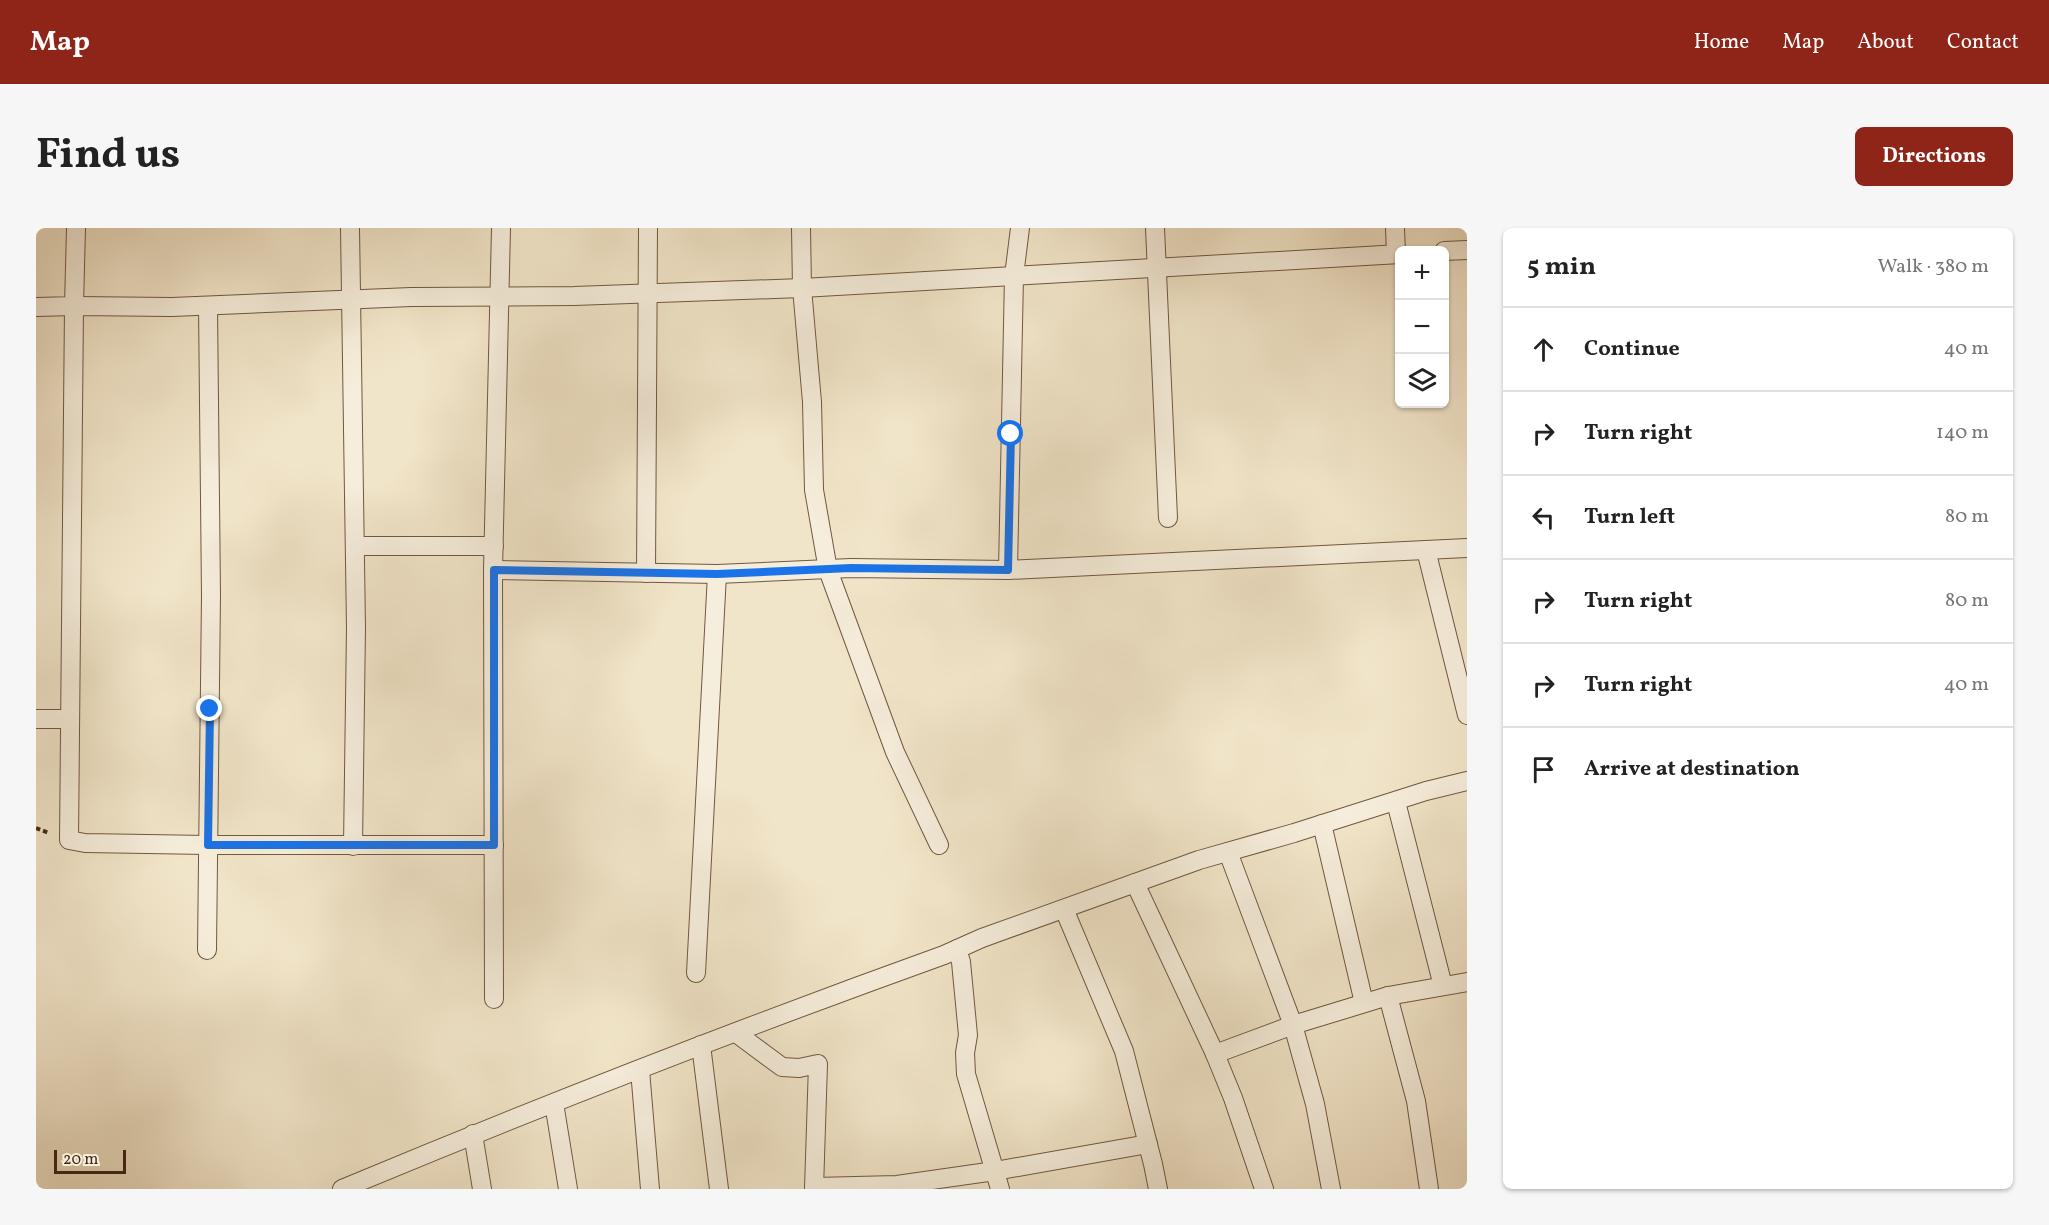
<!DOCTYPE html>
<html lang="en">
<head>
<meta charset="utf-8">
<style>
  body { margin:0; font-family:Vollkorn,serif; background:#f6f6f6; color:#222 }
  .controls { position:absolute; right:18px; top:18px; display:grid; overflow:hidden; border-radius:9px; box-shadow:0 2px 4px #0004 }
  .controls button { width:54px; height:54px; display:grid; place-items:center; padding:0; border:0; border-bottom:2px solid #e0e0e0; background:#fff; color:#222; font:30px sans-serif }
  .scale { position:absolute; left:18px; bottom:15px; width:72px; box-sizing:border-box; padding-left:6px; border:3px solid #472813; border-top:0; font-size:16px; line-height:21px; white-space:nowrap; color:#472813; -webkit-text-stroke:4px #f6eedc; paint-order:stroke }
  .stop { position:absolute; width:18px; height:18px; margin:-14px; border:4px solid #1a73e8; border-radius:50%; background:#fff }
  .stop.end { background:#1a73e8; border-color:#fff; box-shadow:0 2px 6px #0008 }
  .list { margin:0; padding:0; list-style:none }
  h2 { display:flex; justify-content:space-between; align-items:center; height:78px; margin:0; padding:0 24px; font-size:26px }
  h2 small { font-size:20px; font-weight:400; color:#767676 }
  .list li { display:grid; grid-template-columns:39px 1fr auto; gap:18px; align-items:center; box-sizing:border-box; height:84px; padding:0 24px; border-top:2px solid #e0e0e0 }
  .list b { display:block; font-size:22px; white-space:nowrap }
  .list em { font-size:20px; font-style:normal; color:#767676 }
  .icon { flex:none; width:33px; height:33px; fill:none; stroke:currentColor; stroke-width:2; stroke-linecap:round; stroke-linejoin:round }
  .map { position:relative; flex:none; width:1431px; height:961px; overflow:hidden; border-radius:9px }
  header { display:flex; align-items:center; gap:36px; box-sizing:border-box; height:84px; padding:0 30px; background:#8f2418; color:#fff }
  header strong { font-size:28px }
  nav { display:flex; gap:33px; margin-inline-start:auto; font-size:21px }
  .intro { display:flex; align-items:center; justify-content:space-between; box-sizing:border-box; height:144px; padding:0 36px }
  h1 { margin:0; font-size:42px }
  .button { padding:15px 27px; border-radius:9px; background:#8f2418; color:#fff; font-size:21px; font-weight:700 }
  main { display:flex; gap:36px; padding:0 36px }
  aside { flex:1; background:#fff; border-radius:9px; box-shadow:0 2px 4px #0004 }
  .map>svg:first-child { display:block }
  .lines { fill:none; stroke-linecap:round; stroke-linejoin:round }
  .street-casing { stroke:#725740; stroke-width:20 }
  .path { stroke:#472813; stroke-width:4; stroke-dasharray:4.5 3; stroke-linecap:butt }
  .street { stroke:#f6eedc; stroke-width:18 }
  .route { stroke:#1a73e8; stroke-width:8 }
</style>
</head>
<body>
<header>
<strong>Map</strong>
<nav><a>Home</a><a>Map</a><a>About</a><a>Contact</a></nav>
</header>
<div class="intro"><h1>Find us</h1><a class="button">Directions</a></div>
<main>
<div class="map">
<svg width="1431" height="961" viewBox="0 0 1431 961">
  <rect width="100%" height="100%" fill="#f1e5c9"/>
  <filter id="stains"><feTurbulence type="fractalNoise" baseFrequency=".00333" numOctaves="4"/><feColorMatrix values="0 0 0 0 .2 0 0 0 0 .09 0 0 0 0 .02 0 0 0 .5 -.17"/></filter>
  <radialGradient id="worn" r=".72"><stop offset=".6" stop-color="#630" stop-opacity="0"/><stop offset="1" stop-color="#630" stop-opacity=".3"/></radialGradient>
  <g class="lines">
    <defs>
      <g id="street">
        <path d="M314,0L320,400L317,618"/>
        <path d="M765,0L766,60L776,174L778,262L792,342L859,524L903,617"/>
        <path d="M1119,0L1132,290"/>
        <path d="M1359,0L1360,26"/>
        <path d="M1408,23L1431,22"/>
        <path d="M0,79L38,78L40,0"/>
        <path d="M319,318H458"/>
        <path d="M1390,322L1431,487"/>
        <path d="M457,342L681,346L815,340L972,342L1431,320"/>
        <path d="M972,342L978,48L984,0"/>
        <path d="M610,345L612,0"/>
        <path d="M0,491H34"/>
        <path d="M1360,574L1407,758"/>
        <path d="M1286,596L1328,775"/>
        <path d="M458,617H172L49,615L33,612L38,78L136,79L375,69L538,68L766,60L1364,26"/>
        <path d="M1192,624L1257,797L1279,876L1295,961"/>
        <path d="M1099,655L1179,826L1197,870L1228,961"/>
        <path d="M1028,681L1088,823L1117,936L1122,961"/>
        <path d="M921,721L925,734L932,807L929,825L930,846L964,961"/>
        <path d="M171,722L175,367L172,78"/>
        <path d="M660,745L681,346"/>
        <path d="M1352,768L1380,873L1393,961"/>
        <path d="M458,771L457,342L465,0"/>
        <path d="M700,805L746,839L763,840L782,836L778,961"/>
        <path d="M665,817L683,961"/>
        <path d="M1179,826L1257,797L1352,768L1431,754"/>
        <path d="M604,842L614,961"/>
        <path d="M518,875L532,961"/>
        <path d="M437,906L446,961"/>
        <path d="M778,959L861,957L959,943L1112,916"/>
        <path d="M306,961C505,878 705,800 908,727L946,710L1163,632L1258,605L1390,563L1431,553"/>
      </g>
    </defs>
    <use href="#street" class="street-casing"/>
    <path class="path" d="M0,600L13,605"/>
    <use href="#street" class="street"/>
  </g>
  <g class="lines">
    <path class="route" d="M174,481L172,617H458V342L681,346L815,340L972,342L975,206"/>
  </g>
  <rect width="100%" height="100%" filter="url(#stains)"/>
  <rect width="100%" height="100%" fill="url(#worn)"/>
</svg>
<div class="controls">
<button>+</button>
<button>−</button>
<button><svg class="icon" aria-label="layers" viewBox="0 0 24 24"><path d="M12 4l9 5-9 5-9-5zM3 14l9 5 9-5"/></svg></button>
</div>
<div class="scale">20 m</div>
<div class="stop" style="left:975px;top:206px"></div>
<div class="stop end" style="left:174px;top:481px"></div>
</div>
<aside>
<h2>5 min<small>Walk · 380 m</small></h2>
<ul class="list">
<li><svg class="icon" aria-label="ahead" viewBox="0 0 24 24"><path d="M12 20V5M6 11l6-6 6 6"/></svg><div><b>Continue</b></div><em>40 m</em></li>
<li><svg class="icon" aria-label="right" viewBox="0 0 24 24"><path d="M7 20v-9h11M14 6l5 5-5 5"/></svg><div><b>Turn right</b></div><em>140 m</em></li>
<li><svg class="icon" aria-label="left" viewBox="0 0 24 24"><path d="M17 20v-9H6M10 6l-5 5 5 5"/></svg><div><b>Turn left</b></div><em>80 m</em></li>
<li><svg class="icon" aria-label="right" viewBox="0 0 24 24"><path d="M7 20v-9h11M14 6l5 5-5 5"/></svg><div><b>Turn right</b></div><em>80 m</em></li>
<li><svg class="icon" aria-label="right" viewBox="0 0 24 24"><path d="M7 20v-9h11M14 6l5 5-5 5"/></svg><div><b>Turn right</b></div><em>40 m</em></li>
<li><svg class="icon" aria-label="arrive" viewBox="0 0 24 24"><path d="M6 21V4h12l-3 4 3 4H6"/></svg><div><b>Arrive at destination</b></div></li>
</ul>
</aside>
</main>
</body>
</html>
